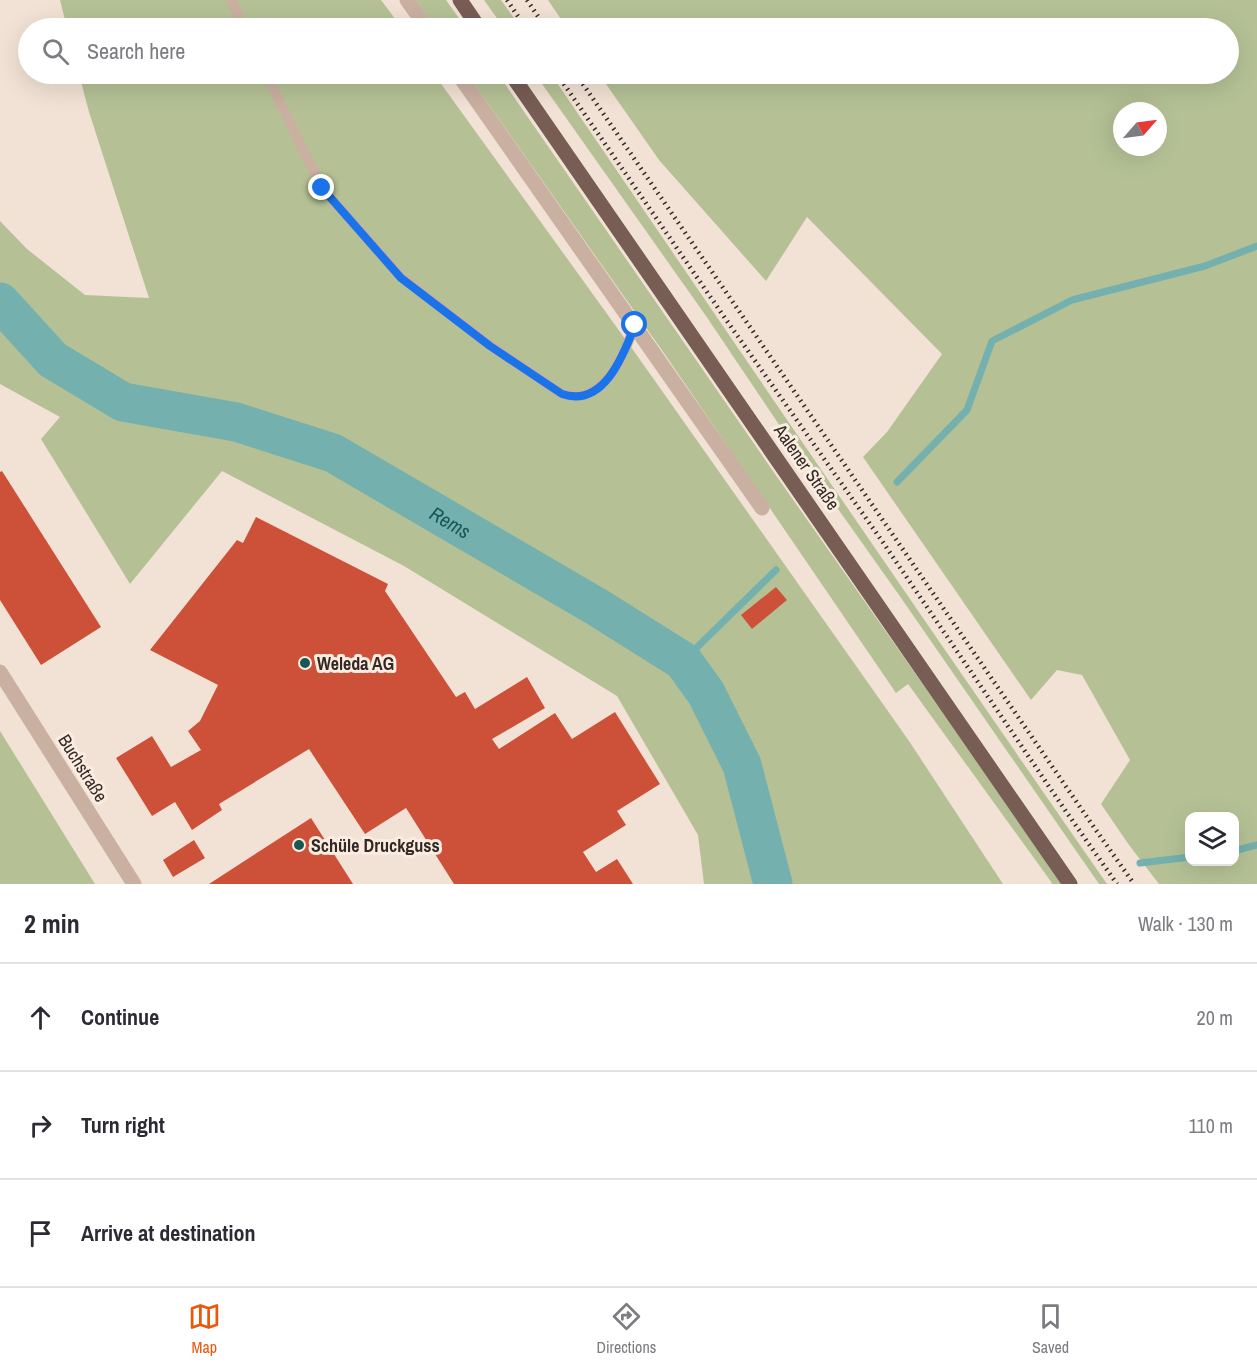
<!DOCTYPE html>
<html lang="en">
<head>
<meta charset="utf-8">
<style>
  body { margin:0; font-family:"Archivo Narrow",sans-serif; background:#f2f2f3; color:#2b2b33 }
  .controls { position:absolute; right:18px; bottom:18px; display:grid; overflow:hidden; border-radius:12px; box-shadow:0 6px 24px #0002 }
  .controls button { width:54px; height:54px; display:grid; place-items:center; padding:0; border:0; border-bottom:2px solid #e1e1e2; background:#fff; color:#2b2b33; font:30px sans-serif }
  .compass { position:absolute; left:1113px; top:102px; width:54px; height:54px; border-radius:50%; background:#fff; box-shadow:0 6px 24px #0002; rotate:62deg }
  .stop { position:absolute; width:18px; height:18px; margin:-14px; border:4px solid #1a73e8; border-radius:50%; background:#fff }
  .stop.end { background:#1a73e8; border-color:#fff; box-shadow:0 2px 6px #0008 }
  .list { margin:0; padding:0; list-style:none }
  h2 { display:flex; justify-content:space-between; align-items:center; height:78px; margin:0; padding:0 24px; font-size:26px }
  h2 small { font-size:20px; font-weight:400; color:#7c7c81 }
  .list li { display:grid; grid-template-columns:39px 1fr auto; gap:18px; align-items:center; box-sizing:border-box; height:108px; padding:0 24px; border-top:2px solid #e1e1e2 }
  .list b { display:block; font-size:22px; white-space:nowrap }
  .list em { font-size:20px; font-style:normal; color:#7c7c81 }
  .icon { flex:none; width:33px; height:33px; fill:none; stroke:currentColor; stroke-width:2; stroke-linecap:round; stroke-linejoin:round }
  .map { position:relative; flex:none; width:1257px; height:884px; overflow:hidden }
  .search { position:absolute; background:#fff; box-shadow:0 6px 24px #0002; left:18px; right:18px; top:18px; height:66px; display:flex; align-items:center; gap:15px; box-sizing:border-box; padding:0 21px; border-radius:33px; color:#7c7c81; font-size:22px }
  .sheet { height:402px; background:#fff }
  nav { display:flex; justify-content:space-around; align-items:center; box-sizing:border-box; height:84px; border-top:2px solid #e1e1e2; background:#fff; font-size:16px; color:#7c7c81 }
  nav a { display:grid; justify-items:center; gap:3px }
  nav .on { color:#ea580c }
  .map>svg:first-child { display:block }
  .green { fill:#b5c195; fill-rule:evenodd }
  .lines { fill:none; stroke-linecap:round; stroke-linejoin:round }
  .stream { stroke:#73b0ae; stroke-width:7 }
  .river { stroke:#73b0ae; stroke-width:39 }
  .building { fill:#cd5138 }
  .service { stroke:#cab0a1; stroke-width:10 }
  .minor { stroke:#cab0a1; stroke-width:15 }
  .tertiary { stroke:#cab0a1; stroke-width:15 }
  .primary { stroke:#775d54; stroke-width:15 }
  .rail { stroke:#332824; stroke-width:4.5; stroke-dasharray:1.5 4.5; stroke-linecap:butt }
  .route { stroke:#1a73e8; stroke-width:8 }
  .poi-dot { fill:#185756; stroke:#faece1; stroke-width:2 }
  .labels { text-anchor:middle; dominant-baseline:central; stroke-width:6; stroke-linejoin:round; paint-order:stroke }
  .street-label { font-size:18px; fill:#332824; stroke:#faece1 }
  .poi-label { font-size:18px; font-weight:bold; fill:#332824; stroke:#faece1; text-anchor:start }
  .water-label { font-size:20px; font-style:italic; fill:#185756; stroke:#faece1 }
</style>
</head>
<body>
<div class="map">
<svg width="1257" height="884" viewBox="0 0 1257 884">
  <rect width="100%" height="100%" fill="#f2e2d5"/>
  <g class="green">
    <path d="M60,0H381L402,28H67Z"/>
    <path d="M416,0H446L466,28H436Z"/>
    <path d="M484,0H501L521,28H504Z"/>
    <path d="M548,0H1257V884H1159L1129,845L1101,804L1130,760L1082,675L1057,670L1031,700L863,457L887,432L942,354L807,217L766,281L659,160L599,74H1228V28H567ZM1122,111H1158V147H1122ZM1190,816H1234V862H1190Z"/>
    <path d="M79,74H434L636,354L909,741L1003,884H704L698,835L617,696L404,566L222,471L130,584L41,439L60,417L0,384V221L27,249L85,295L149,298L89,112Z"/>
    <path d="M467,74H498L775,474L946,717L1061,884H1051L1052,883L908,684L896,693L666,356Z"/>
    <path d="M535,74H551C735,344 920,615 1107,884H1099L899,595L792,444L706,316Z"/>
    <path d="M0,731L95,884H0Z"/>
  </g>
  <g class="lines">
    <g class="stream">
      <path d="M897,482L967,410L992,341L1072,300L1205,266L1257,246"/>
      <path d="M683,661L776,570"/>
      <path d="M1234,851L1257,845"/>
      <path d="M1140,863L1190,857"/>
    </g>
    <path class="river" id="s1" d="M0,302L53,360L123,402L236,422L333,453L597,607L683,661L706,693L742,765L773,884"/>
  </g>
  <g class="building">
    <path d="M2,471L101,627L41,665L0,600V472Z"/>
    <path d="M256,517L388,584L385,591L456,697L465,692L475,709L527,677L545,708L492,739L499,749L555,713L572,739L615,712L660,784L617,811L626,825L583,852L596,872L617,859L633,884H454L406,808L365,834L309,749L219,804L222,810L192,830L175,802L152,816L116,758L152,736L171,767L201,750L188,731L200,721L218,685L150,650L237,540L243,543Z"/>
    <path d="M776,587L787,600L752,629L741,615Z"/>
    <path d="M311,818L353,884H209L229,871Z"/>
    <path d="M194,840L205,858L173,877L163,860Z"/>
  </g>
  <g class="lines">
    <g class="service">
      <path d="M231,0L245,28"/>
      <path d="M266,74L322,188L401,277L491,346L562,394C603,407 623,357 635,325"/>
    </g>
    <g class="minor">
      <path d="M407,0L427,28"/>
      <path d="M458,74L762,508"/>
    </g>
    <path class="tertiary" d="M0,672L134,884"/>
    <g class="primary">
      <path d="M460,0L479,28"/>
      <path d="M511,74L1070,884"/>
    </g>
    <g class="rail">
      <path d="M507,0L526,28"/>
      <path d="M527,0L546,28"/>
      <path d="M557,74L727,321L882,541L1065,810L1117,884"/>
      <path d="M576,74L1091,823L1134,884"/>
    </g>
  </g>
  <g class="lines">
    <path class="route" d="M322,188L401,278L490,346L562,394C603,408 623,357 635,325"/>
  </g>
  <g class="poi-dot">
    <circle cx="305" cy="663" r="6"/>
    <circle cx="299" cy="845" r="6"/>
  </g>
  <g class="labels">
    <g class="street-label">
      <text transform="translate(807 467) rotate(55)">Aalener Straße</text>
      <text transform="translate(83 768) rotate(58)">Buchstraße</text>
    </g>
    <g class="poi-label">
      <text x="317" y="663">Weleda AG</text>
      <text x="311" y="845">Schüle Druckguss</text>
    </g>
    <g class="water-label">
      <text stroke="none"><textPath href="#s1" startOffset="513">Rems</textPath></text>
    </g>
  </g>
</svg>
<div class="controls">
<button><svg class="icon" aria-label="layers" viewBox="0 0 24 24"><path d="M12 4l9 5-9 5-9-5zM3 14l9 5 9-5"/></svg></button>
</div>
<svg class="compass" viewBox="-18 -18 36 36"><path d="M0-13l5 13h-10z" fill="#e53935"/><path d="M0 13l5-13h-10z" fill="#7c7c81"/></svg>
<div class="stop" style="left:635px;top:325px"></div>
<div class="stop end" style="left:322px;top:188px"></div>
<div class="search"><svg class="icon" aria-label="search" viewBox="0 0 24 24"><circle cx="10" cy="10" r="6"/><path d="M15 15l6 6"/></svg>Search here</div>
</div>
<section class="sheet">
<h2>2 min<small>Walk · 130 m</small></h2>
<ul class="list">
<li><svg class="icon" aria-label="ahead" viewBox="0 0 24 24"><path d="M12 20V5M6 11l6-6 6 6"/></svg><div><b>Continue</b></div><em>20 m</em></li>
<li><svg class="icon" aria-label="right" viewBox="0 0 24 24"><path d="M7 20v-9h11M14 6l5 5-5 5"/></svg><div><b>Turn right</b></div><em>110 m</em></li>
<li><svg class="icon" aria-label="arrive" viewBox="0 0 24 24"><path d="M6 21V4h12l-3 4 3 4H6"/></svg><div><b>Arrive at destination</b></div></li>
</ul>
</section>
<nav>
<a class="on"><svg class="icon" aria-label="map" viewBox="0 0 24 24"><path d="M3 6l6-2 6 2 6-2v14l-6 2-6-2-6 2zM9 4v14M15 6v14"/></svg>Map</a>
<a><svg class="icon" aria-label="directions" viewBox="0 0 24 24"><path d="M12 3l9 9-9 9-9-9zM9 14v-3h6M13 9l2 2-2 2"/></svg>Directions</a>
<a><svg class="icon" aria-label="saved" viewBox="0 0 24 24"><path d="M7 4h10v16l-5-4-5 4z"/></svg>Saved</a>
</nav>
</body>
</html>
